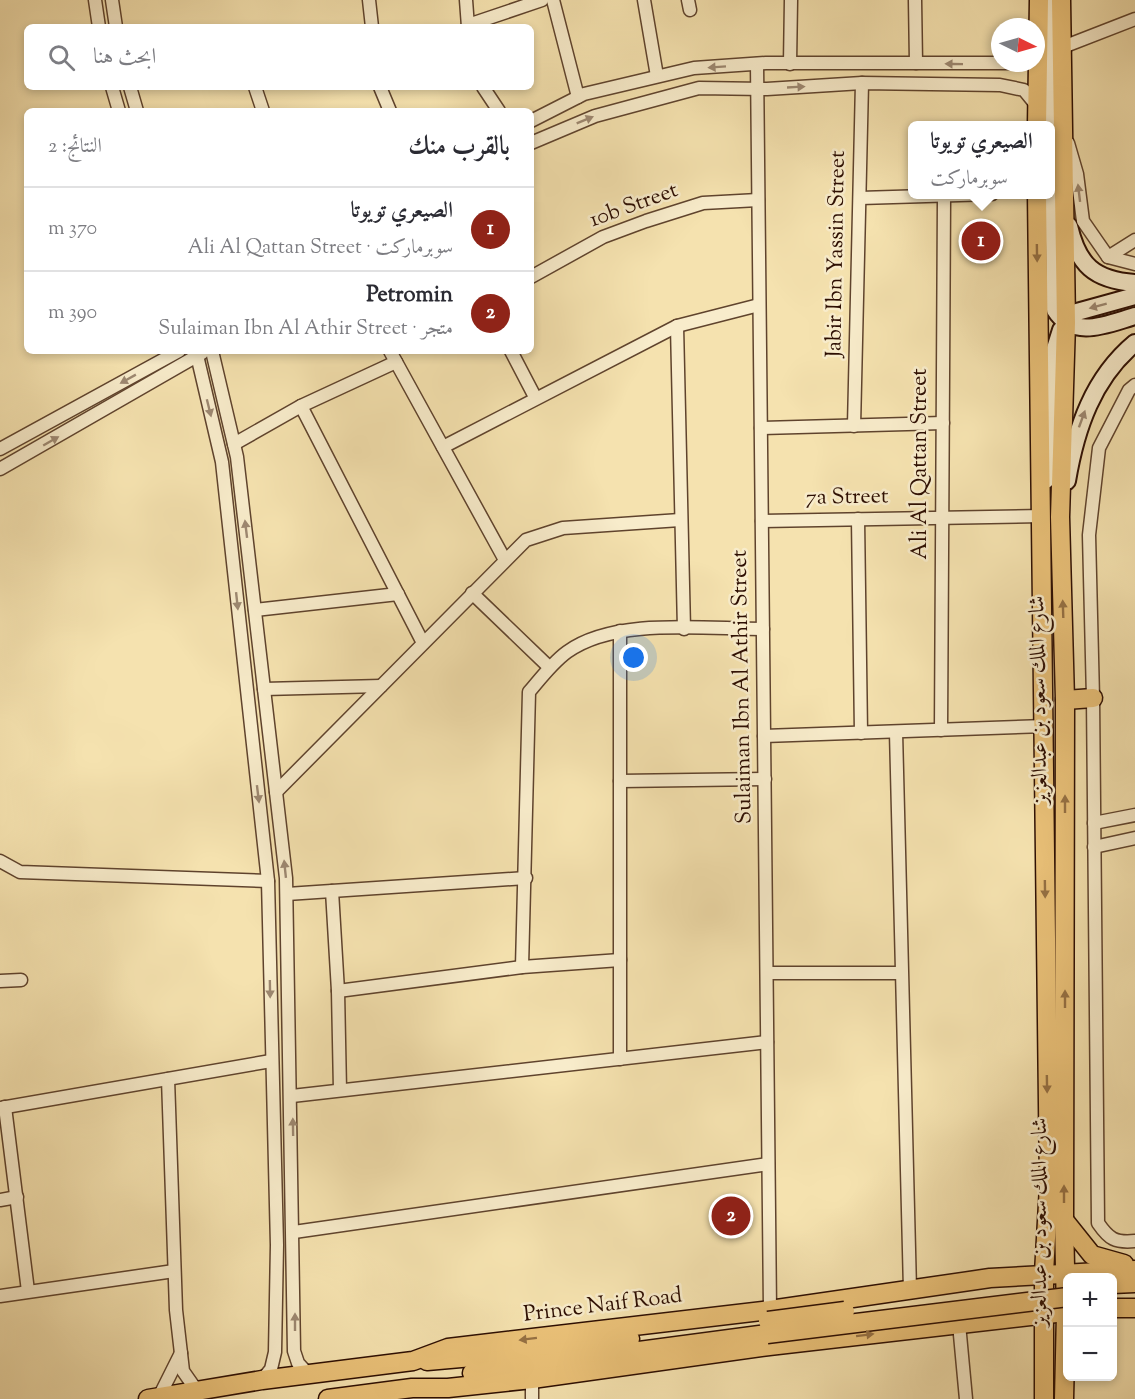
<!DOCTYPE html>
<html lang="ar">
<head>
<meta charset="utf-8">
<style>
  body { margin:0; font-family:"Sorts Mill Goudy",Amiri,serif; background:#f2f2f3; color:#2b2b33; direction:rtl }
  .controls { position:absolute; right:18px; bottom:18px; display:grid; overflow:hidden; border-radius:9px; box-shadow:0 3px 9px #0003 }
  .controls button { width:54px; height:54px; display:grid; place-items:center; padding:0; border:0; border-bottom:2px solid #e1e1e2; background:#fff; color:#2b2b33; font:30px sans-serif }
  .compass { position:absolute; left:991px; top:18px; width:54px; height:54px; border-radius:50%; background:#fff; box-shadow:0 3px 9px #0003; rotate:95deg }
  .you { position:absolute; left:634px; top:658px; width:21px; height:21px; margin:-15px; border:4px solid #fff; border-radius:50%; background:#1a73e8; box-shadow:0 0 0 9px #1a73e833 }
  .badge { display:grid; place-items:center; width:39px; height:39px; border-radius:50%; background:#8f2418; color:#fff; font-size:20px; font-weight:700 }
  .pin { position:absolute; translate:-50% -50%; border:3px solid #fff; box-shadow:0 2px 6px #0006 }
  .popup { position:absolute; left:908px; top:121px; width:147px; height:78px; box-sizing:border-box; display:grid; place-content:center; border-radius:9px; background:#fff; filter:drop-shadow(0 2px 4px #0005); font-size:20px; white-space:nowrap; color:#7c7c81 }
  .popup b { font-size:22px; color:#2b2b33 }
  .popup::after { content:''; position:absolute; left:50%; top:100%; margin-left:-12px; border:12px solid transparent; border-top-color:#fff }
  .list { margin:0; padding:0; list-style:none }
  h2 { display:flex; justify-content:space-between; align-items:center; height:78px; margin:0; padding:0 24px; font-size:26px }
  h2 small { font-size:20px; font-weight:400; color:#7c7c81 }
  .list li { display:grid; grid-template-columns:39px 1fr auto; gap:18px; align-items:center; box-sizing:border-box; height:84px; padding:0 24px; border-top:2px solid #e1e1e2 }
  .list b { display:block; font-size:22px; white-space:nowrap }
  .list p { margin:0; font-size:20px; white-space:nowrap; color:#7c7c81 }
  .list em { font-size:20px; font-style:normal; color:#7c7c81 }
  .icon { flex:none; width:33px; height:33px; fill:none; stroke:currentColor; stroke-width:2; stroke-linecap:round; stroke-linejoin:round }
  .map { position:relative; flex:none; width:1135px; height:1399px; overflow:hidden; direction:ltr }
  .search { position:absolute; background:#fff; box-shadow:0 3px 9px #0003; left:24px; top:24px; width:510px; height:66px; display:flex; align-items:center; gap:15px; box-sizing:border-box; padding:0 21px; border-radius:9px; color:#7c7c81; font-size:22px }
  .panel { position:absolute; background:#fff; box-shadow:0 3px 9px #0003; left:24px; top:108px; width:510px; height:246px; border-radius:9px; direction:rtl }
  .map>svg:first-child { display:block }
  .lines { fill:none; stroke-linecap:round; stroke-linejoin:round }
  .minor-casing { stroke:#5f432d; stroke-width:15 }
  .secondary-casing { stroke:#2d0e02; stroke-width:20 }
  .primary-casing { stroke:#2d0e02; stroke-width:21 }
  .minor { stroke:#f8eccb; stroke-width:12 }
  .secondary { stroke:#f8eccb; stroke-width:16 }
  .primary { stroke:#eac178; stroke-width:18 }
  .primary-bridge-casing { stroke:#2d0e02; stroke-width:21; stroke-linecap:butt }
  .primary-bridge { stroke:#eac178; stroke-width:18 }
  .oneway { fill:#9d8871 }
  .oneway2 { fill:#957043 }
  .labels { text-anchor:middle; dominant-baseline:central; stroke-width:5; stroke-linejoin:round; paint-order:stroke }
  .street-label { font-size:22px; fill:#2d0e02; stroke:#f8eccb }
</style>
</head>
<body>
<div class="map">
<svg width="1135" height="1399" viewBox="0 0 1135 1399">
  <rect width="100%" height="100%" fill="#f5e2af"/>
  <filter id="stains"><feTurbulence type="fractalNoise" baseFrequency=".00333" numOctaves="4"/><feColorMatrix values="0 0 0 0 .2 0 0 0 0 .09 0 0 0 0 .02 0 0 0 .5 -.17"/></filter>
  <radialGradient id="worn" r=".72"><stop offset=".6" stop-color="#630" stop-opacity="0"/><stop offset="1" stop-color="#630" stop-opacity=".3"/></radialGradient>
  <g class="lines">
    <defs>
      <g id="minor">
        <path d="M95,0L99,27"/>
        <path d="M112,0L116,27"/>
        <path d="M369,0L372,27"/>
        <path d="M466,0L468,27"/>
        <path d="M553,0L578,97"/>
        <path d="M644,0L657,76"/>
        <path d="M688,0L690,10"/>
        <path d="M915,0L916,63"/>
        <path d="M468,25L542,0"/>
        <path d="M1063,47L1135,19"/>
        <path d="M757,64L770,1310"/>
        <path d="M790,64L791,0"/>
        <path d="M112,87L119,111"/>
        <path d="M130,87L137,111"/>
        <path d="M255,87L263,111"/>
        <path d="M380,87L390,111"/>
        <path d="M483,87L499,111"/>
        <path d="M531,121L584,94L694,68L766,63H1012"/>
        <path d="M531,143L595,116L699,88L767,89L862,83L1000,85L1024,90L1037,106"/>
        <path d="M1068,143L1077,174L1083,221L1108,257L1135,264"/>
        <path d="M860,198L992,194"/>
        <path d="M1108,257L1135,240"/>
        <path d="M531,277L603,237L646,221L703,203L758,200"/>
        <path d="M677,326L684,629"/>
        <path d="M196,351L222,462L268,881L277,1245L275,1352L271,1369L262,1380"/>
        <path d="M212,351L237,457L286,878L294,1351L298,1363L309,1375"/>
        <path d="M390,351L505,560"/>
        <path d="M511,351L535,397"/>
        <path d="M1135,385L1129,390L1099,448L1089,535L1093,698L1098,1223C1109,1239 1115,1243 1135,1241"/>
        <path d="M301,406L423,643"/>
        <path d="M854,426L862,83"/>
        <path d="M761,428L943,423"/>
        <path d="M234,444L301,406L396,362"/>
        <path d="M443,447L677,326L759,305"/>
        <path d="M0,449L179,351"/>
        <path d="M0,469L202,353"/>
        <path d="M858,519L861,733"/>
        <path d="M762,521L1042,516"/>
        <path d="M472,593L549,667"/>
        <path d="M255,610L398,594"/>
        <path d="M264,689L381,686"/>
        <path d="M941,730L944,198"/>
        <path d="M896,732L910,1290"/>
        <path d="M764,736L1045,726"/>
        <path d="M620,781L765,779"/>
        <path d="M276,792L526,540L563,528L680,520"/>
        <path d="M1094,823L1135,815"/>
        <path d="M1094,847L1135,838"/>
        <path d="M0,861L20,872L268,881"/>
        <path d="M332,891L338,991L340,1090"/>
        <path d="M287,894L526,878"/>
        <path d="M522,967L529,692C541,678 552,663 567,652C615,617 705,629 763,629"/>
        <path d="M767,973H901"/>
        <path d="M0,981L21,980"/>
        <path d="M338,991L522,967L620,960"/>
        <path d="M620,1059V631"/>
        <path d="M168,1079L176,1310L183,1371L197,1391"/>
        <path d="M292,1096L767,1042"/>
        <path d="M5,1107L28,1291"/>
        <path d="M0,1108L271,1061"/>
        <path d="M0,1200L17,1197"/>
        <path d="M294,1232L768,1164"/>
        <path d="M0,1296L174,1271"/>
        <path d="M959,1324L966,1399"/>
        <path d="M159,1397L181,1353"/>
        <path d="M532,1399V1379"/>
      </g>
      <g id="secondary">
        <path d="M1046,0L1051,32L1055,310C1074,340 1107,324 1135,316"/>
        <path d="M1069,226C1078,265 1094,280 1135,283"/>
        <path d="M1046,480L1050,449L1053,355L1061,330L1077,312L1135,296"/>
        <path d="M1067,481C1076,428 1093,378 1135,343"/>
      </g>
      <g id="primary">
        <path d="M1061,0L1066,323L1060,517L1065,700L1064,1220L1066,1313L1064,1399"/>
        <path d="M1037,125L1039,0"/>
        <path d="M1037,194L1049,1186L1044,1273V1399"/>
        <path d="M1065,700L1093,698"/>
        <path d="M1064,1220L1092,1255L1124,1264"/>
        <path d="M1112,1284L1135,1283"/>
        <path d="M1112,1308H1135"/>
        <path d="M427,1361L529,1352L630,1339"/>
        <path d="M472,1373L767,1334"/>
        <path d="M148,1399L262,1380L413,1361L448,1348L770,1310L990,1278L1135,1270"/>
        <path d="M328,1399L412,1388H448L532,1379L769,1346L1056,1313"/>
      </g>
    </defs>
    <use href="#minor" class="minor-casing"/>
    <use href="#secondary" class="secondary-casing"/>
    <use href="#primary" class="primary-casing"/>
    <use href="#minor" class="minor"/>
    <use href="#secondary" class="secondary"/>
    <use href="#primary" class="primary"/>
    <defs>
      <g id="primary-bridge">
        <path d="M768,1321L845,1311"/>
        <path d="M767,1334L1068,1297"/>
      </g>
    </defs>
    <use href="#primary-bridge" class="primary-bridge-casing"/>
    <use href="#primary-bridge" class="primary-bridge"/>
  </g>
  <defs><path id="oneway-solid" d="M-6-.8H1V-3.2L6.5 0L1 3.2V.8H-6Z" transform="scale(1.5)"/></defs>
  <g class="oneway">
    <use href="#oneway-solid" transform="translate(954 64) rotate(-179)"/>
    <use href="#oneway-solid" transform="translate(717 67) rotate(176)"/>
    <use href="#oneway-solid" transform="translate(796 87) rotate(-3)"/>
    <use href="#oneway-solid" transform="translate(585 120) rotate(-22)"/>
    <use href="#oneway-solid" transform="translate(1079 193) rotate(-97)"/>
    <use href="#oneway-solid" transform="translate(1098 306) rotate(165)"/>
    <use href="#oneway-solid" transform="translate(128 379) rotate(151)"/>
    <use href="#oneway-solid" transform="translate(209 408) rotate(76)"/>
    <use href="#oneway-solid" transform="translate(1082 419) rotate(-70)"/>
    <use href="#oneway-solid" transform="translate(51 441) rotate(-30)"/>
    <use href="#oneway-solid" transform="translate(246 529) rotate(-97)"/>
    <use href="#oneway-solid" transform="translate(237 601) rotate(84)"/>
    <use href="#oneway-solid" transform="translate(258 794) rotate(83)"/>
    <use href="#oneway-solid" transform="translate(285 869) rotate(-96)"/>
    <use href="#oneway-solid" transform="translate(270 989) rotate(89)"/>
    <use href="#oneway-solid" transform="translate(293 1127) rotate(-91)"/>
    <use href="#oneway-solid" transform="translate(295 1322) rotate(-90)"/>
  </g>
  <g class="oneway2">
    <use href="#oneway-solid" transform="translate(1037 253) rotate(89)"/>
    <use href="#oneway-solid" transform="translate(1063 609) rotate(-92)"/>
    <use href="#oneway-solid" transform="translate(1065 804) rotate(-90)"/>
    <use href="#oneway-solid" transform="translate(1045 889) rotate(89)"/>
    <use href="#oneway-solid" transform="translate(1065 999) rotate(-90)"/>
    <use href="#oneway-solid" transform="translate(1047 1084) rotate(89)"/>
    <use href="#oneway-solid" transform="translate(1064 1194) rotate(-90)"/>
    <use href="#oneway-solid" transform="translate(865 1335) rotate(-7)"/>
    <use href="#oneway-solid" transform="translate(528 1339) rotate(173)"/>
  </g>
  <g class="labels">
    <g class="street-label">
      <text transform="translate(634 206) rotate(-20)">10b Street</text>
      <text transform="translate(837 254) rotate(-89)">Jabir Ibn Yassin Street</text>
      <text transform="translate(921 464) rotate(-90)">Ali Al Qattan Street</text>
      <text transform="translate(847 498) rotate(-1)">7a Street</text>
      <text transform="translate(743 687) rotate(-91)">Sulaiman Ibn Al Athir Street</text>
      <text transform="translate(1040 700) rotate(-91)">شارع الملك سعود بن عبدالعزيز</text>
      <text transform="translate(1041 1222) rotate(-90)">شارع الملك سعود بن عبدالعزيز</text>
      <text transform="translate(603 1306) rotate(-7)">Prince Naif Road</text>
    </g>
  </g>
  <rect width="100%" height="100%" filter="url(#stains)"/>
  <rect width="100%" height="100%" fill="url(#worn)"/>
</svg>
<div class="controls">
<button>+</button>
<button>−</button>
</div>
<svg class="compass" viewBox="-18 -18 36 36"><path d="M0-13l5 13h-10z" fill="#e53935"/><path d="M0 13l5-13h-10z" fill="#7c7c81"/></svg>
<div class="you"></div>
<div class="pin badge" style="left:981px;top:241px">1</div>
<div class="popup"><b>الصيعري تويوتا</b>سوبرماركت</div>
<div class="pin badge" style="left:731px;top:1216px">2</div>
<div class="search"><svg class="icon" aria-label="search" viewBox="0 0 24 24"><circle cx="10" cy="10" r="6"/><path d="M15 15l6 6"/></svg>ابحث هنا</div>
<section class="panel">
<h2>بالقرب منك<small>النتائج: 2</small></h2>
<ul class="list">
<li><span class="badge">1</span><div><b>الصيعري تويوتا</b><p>سوبرماركت · Ali Al Qattan Street</p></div><em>370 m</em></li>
<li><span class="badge">2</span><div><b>Petromin</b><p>متجر · Sulaiman Ibn Al Athir Street</p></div><em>390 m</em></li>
</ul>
</section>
</div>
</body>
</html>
